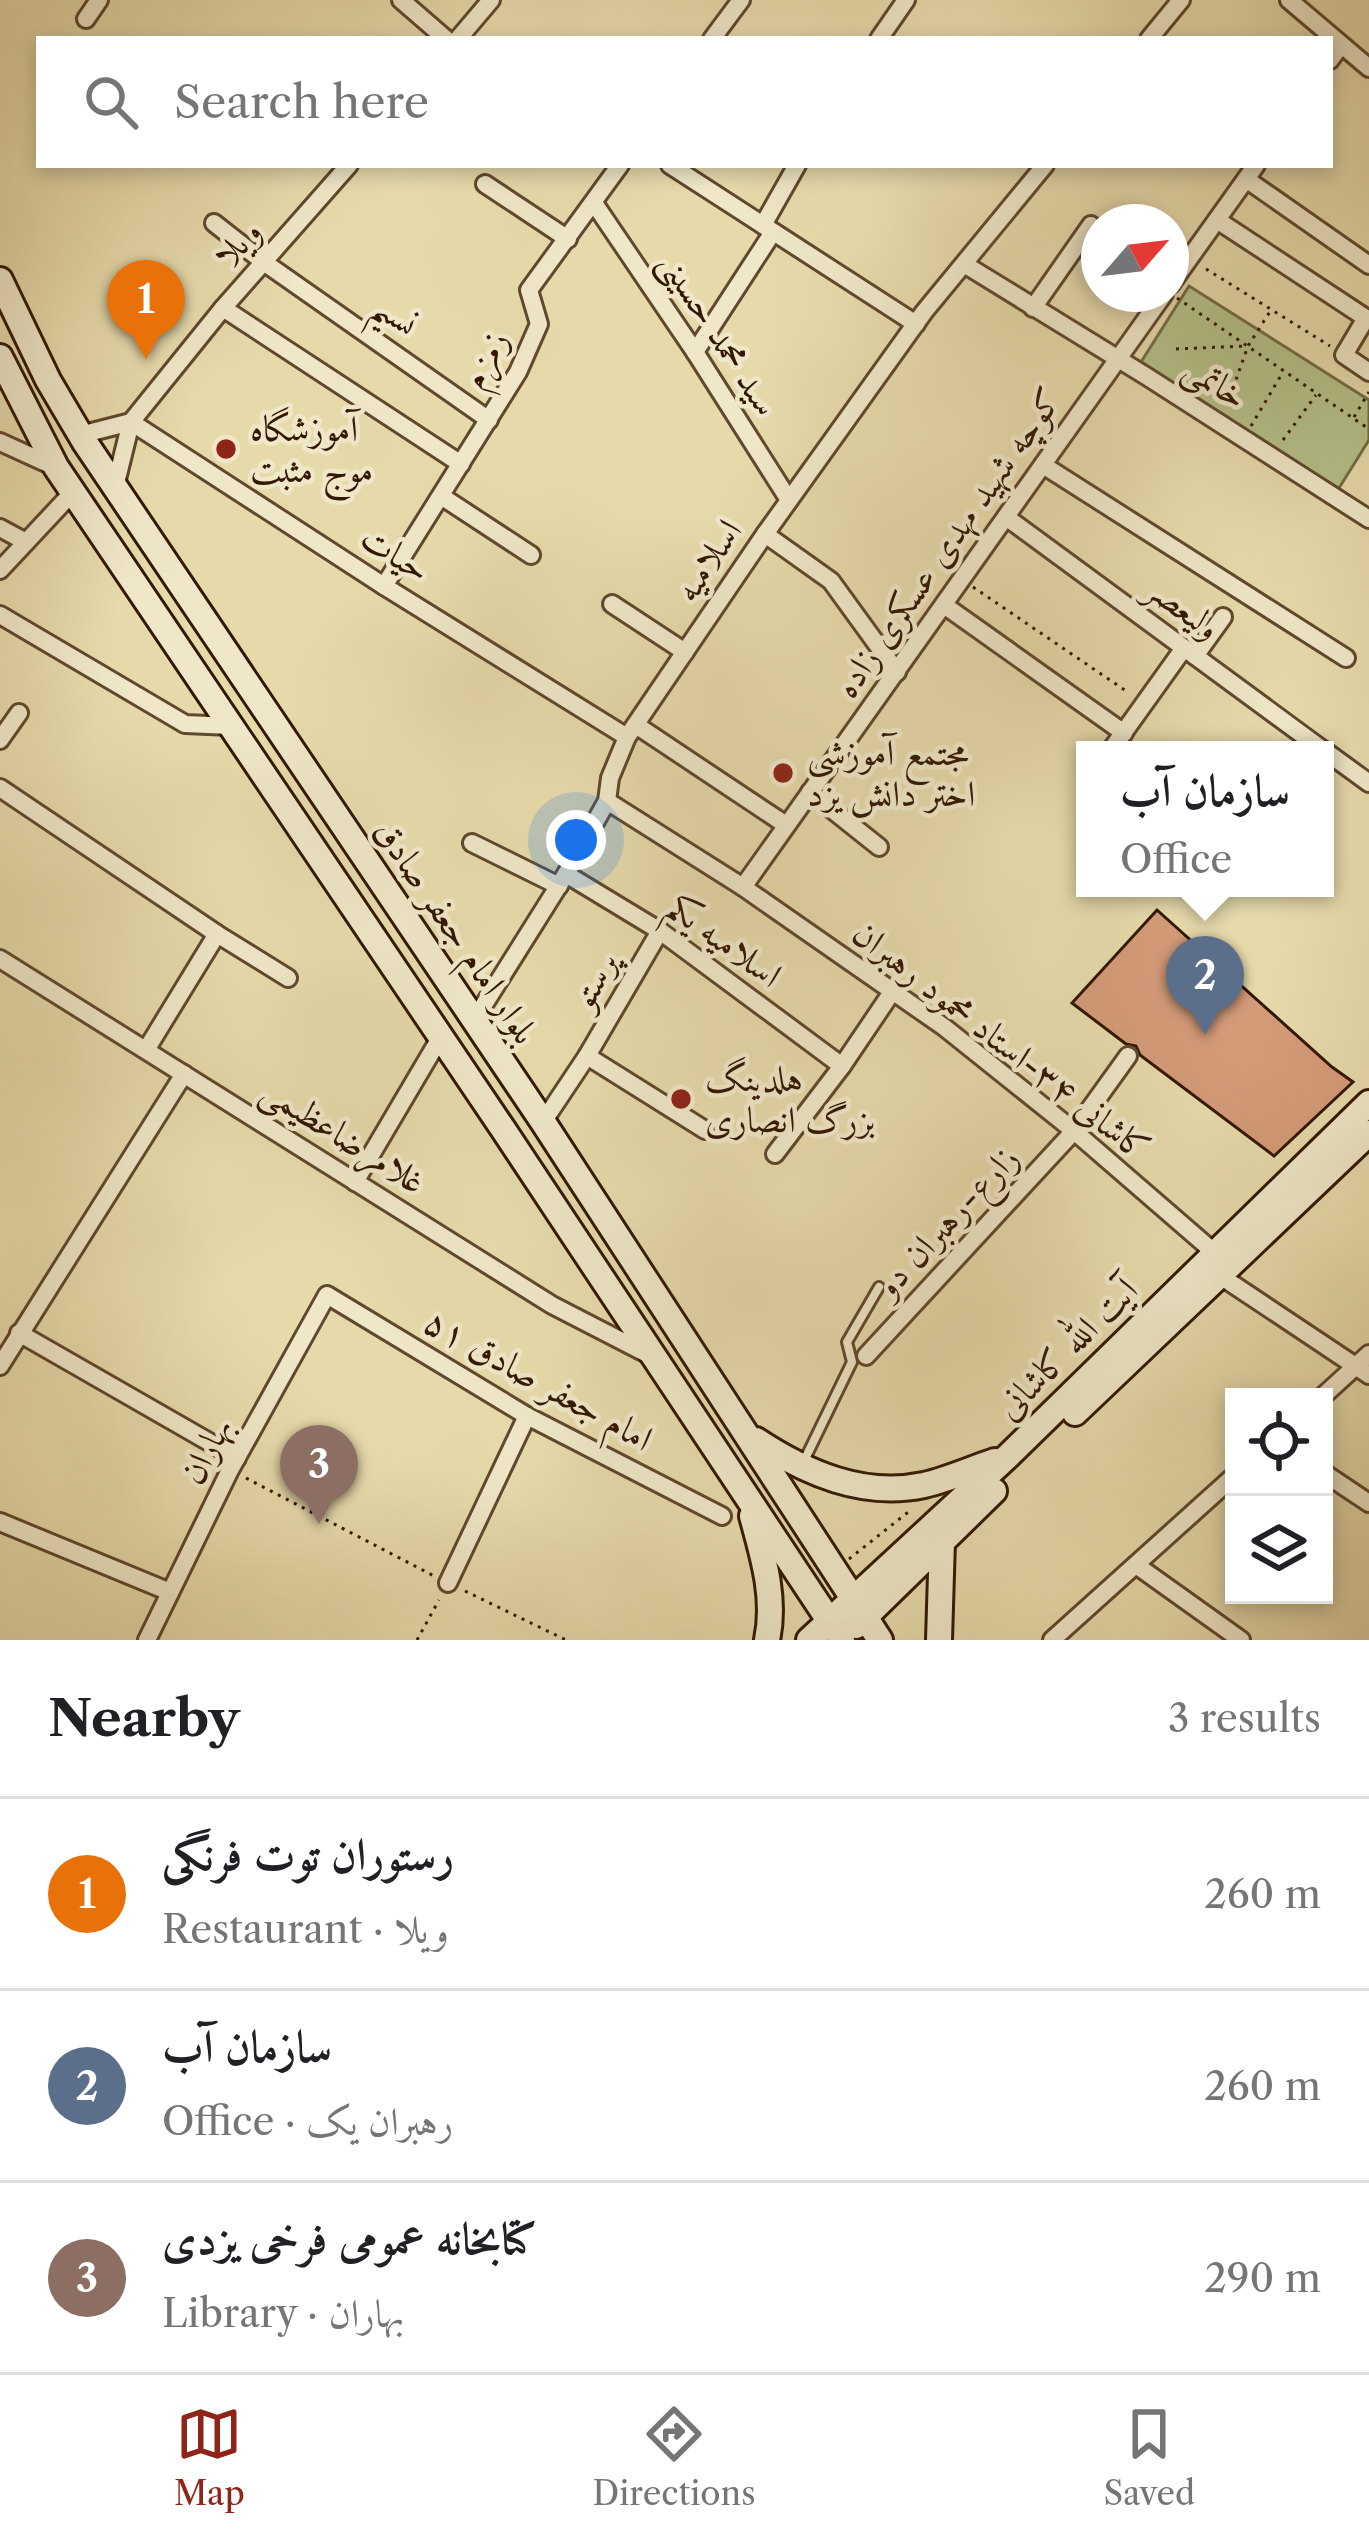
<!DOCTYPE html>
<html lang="en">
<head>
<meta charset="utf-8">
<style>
  body { margin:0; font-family:"Libre Caslon Text",Amiri,serif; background:#f2f2f2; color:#202124 }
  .controls { position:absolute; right:36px; bottom:36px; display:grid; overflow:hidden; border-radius:0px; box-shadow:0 6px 18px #0003 }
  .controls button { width:108px; height:108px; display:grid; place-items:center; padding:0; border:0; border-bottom:3px solid #e0e0e0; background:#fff; color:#202124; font:60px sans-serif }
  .compass { position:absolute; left:1081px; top:204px; width:108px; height:108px; border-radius:50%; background:#fff; box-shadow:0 6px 18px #0003; rotate:62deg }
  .you { position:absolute; left:576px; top:840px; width:42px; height:42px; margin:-30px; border:9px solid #fff; border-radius:50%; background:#1a73e8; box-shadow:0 0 0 18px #1a73e833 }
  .badge { display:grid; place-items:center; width:78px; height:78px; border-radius:50%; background:#8f2418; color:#fff; font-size:39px; font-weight:700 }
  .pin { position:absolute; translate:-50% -99px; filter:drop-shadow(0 3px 6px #0008) }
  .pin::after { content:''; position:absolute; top:63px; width:42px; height:36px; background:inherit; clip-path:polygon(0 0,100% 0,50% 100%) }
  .popup { position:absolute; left:1076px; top:741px; width:258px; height:156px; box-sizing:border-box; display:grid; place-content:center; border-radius:0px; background:#fff; filter:drop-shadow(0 3px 9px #0005); font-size:39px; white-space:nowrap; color:#757577 }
  .popup b { font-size:45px; color:#202124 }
  .popup::after { content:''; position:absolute; left:50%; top:100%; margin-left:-24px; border:24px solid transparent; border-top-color:#fff }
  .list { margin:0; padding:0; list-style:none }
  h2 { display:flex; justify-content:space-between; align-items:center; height:156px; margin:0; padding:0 48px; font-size:51px }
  h2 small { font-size:39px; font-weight:400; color:#757577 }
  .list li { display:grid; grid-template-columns:78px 1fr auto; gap:36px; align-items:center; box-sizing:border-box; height:192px; padding:0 48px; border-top:3px solid #e0e0e0 }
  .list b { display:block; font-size:45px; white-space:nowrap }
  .list p { margin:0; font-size:39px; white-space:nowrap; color:#757577 }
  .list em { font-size:39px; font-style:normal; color:#757577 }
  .icon { flex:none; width:66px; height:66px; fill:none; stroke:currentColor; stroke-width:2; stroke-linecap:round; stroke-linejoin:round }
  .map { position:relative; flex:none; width:1369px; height:1640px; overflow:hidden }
  .search { position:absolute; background:#fff; box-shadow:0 6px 18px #0003; left:36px; right:36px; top:36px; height:132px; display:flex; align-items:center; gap:30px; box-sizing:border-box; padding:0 42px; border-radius:0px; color:#757577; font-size:45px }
  .sheet { height:732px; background:#fff }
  nav { display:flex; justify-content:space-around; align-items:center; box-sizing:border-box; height:168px; border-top:3px solid #e0e0e0; background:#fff; font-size:33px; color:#757577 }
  nav a { display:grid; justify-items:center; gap:6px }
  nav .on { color:#8f2418 }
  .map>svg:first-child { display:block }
  .green { fill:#b4c089; stroke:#736c46; stroke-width:3 }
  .building { fill:#d49b79; stroke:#321803; stroke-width:3 }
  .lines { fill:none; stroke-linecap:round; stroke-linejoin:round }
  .lane-casing { stroke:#5f482d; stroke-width:14 }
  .street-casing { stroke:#5f482d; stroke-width:22 }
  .secondary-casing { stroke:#321803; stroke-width:30 }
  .path { stroke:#321803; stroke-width:3; stroke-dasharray:3 6; stroke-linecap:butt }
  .lane { stroke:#efe7c8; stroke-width:8 }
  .street { stroke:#efe7c8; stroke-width:16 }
  .secondary { stroke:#efe7c8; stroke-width:24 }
  .poi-dot { fill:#8f2418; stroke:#efe7c8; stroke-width:4.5 }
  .labels { text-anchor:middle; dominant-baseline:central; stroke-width:9; stroke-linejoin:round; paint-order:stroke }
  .street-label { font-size:36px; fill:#321803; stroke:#efe7c8 }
  .poi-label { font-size:36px; fill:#321803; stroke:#efe7c8; text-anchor:start }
</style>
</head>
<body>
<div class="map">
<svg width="1369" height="1640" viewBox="0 0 1369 1640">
  <rect width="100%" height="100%" fill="#e6daab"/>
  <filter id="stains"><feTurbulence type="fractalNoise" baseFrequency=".00167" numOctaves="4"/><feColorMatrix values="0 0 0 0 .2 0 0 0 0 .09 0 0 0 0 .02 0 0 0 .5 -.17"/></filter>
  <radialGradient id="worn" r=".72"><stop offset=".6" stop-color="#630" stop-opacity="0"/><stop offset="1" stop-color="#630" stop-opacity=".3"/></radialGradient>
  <path class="green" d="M1189,286L1369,400V440L1334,496L1136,370Z"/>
  <path class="building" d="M1157,910L1332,1067L1353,1082L1274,1156L1140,1055L1136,1046L1126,1044L1072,1003Z"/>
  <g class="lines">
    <defs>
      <path id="lane" d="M803,1463L852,1362L847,1342L879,1287"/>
      <g id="street">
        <path d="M401,0L446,39"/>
        <path d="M1289,0L1369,68"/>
        <path d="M86,19L99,0"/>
        <path d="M458,39L491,0"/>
        <path d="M712,39L741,0"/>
        <path d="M879,39L906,0"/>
        <path d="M1149,39L1181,0"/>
        <path d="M1330,60L1341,45"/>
        <path d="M670,165L916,324"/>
        <path d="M1246,179L1369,265"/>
        <path d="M485,184L568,239"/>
        <path d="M594,203L695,352L789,500"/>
        <path d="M1217,220L1366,318L1344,355L1369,372"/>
        <path d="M214,223L265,263L489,420"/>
        <path d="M763,225L797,165"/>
        <path d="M964,264L1146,376L1369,519"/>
        <path d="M1171,284L1256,165"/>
        <path d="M223,308L461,464"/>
        <path d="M1033,308L1091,225"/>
        <path d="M695,352L773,232"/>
        <path d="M131,422L384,586L627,737"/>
        <path d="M80,435L131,422"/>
        <path d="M0,442L55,467"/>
        <path d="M1043,465L1346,658"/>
        <path d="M115,487L131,422L223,308L349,165"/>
        <path d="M441,496L531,555"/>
        <path d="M1006,517L1323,750"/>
        <path d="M0,528L26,542"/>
        <path d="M765,534L831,581L897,672"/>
        <path d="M0,570L73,492"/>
        <path d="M384,586L518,372L539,324L529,290L620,165"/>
        <path d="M612,604L685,652"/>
        <path d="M944,605L1124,733"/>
        <path d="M0,615L185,724L231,726"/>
        <path d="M1195,656L1223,617"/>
        <path d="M636,725L786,825"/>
        <path d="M0,740L19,713"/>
        <path d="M1111,750L1184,648"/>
        <path d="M1325,751L1369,783"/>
        <path d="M0,788L217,934L146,1050"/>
        <path d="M810,792L879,847"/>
        <path d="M607,801L743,887L944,1027L1074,1131L1215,1253"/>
        <path d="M472,843L559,886"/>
        <path d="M566,874L660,931L842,1066"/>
        <path d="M743,887L1164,294"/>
        <path d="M217,934L288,978"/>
        <path d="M0,959L552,1305L651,1356"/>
        <path d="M473,1022L566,874L607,801L610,778L627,737L765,534L924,312L1045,165"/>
        <path d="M587,1056L705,1130"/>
        <path d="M543,1122L587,1056L660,931"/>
        <path d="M775,1154L842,1066L892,992"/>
        <path d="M355,1182L440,1038"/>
        <path d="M1219,1275L1369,1375"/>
        <path d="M19,1333L237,1458"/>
        <path d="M866,1356L1074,1131L1128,1056"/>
        <path d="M0,1366L184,1074"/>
        <path d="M1322,1397L1369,1354"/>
        <path d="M1324,1473L1369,1503"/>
        <path d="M0,1522L170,1592"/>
        <path d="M1136,1565L1241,1640"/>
        <path d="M448,1583L527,1416"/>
        <path d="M147,1640L230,1470L327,1295L527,1416L722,1516"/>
        <path d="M1052,1640L1234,1476"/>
      </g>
      <g id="secondary">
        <path d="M0,280L48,380L84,441L543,1122L880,1640"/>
        <path d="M0,357L56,467L503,1129L842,1640"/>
        <path d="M1075,1413L1369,1133"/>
        <path d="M756,1440C806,1473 863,1498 924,1485C947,1480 971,1469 995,1461"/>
        <path d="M752,1516C763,1556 776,1598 767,1640"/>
        <path d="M856,1626L994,1491"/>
        <path d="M809,1640L1008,1456L1369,1103"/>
        <path d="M939,1640L942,1541"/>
      </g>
    </defs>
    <use href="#lane" class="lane-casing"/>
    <use href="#street" class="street-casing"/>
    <use href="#secondary" class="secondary-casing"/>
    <g class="path">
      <path d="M1206,269L1330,346"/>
      <path d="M1177,298L1369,429"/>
      <path d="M1176,349L1246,346"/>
      <path d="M1227,405L1248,346L1271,310"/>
      <path d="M1354,417L1369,392"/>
      <path d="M1251,426L1283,372"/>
      <path d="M1283,440L1316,395"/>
      <path d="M973,587L1129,693"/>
      <path d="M246,1478L434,1576"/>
      <path d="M849,1559L912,1509"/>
      <path d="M465,1591L566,1640"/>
      <path d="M417,1640L439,1600"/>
    </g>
    <use href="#lane" class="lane"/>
    <use href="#street" class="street"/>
    <use href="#secondary" class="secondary"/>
  </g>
  <g class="poi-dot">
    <circle cx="226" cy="449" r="12"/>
    <circle cx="783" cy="773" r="12"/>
    <circle cx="681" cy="1099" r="12"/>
  </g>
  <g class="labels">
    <g class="street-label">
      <text transform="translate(237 243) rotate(-48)">ویلا</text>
      <text transform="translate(396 314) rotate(35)">نسیم</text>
      <text transform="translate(720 333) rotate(57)">سید محمد حسینی</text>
      <text transform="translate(484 359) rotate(-62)">زمزم</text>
      <text transform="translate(1216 381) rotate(32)">خاتمی</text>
      <text transform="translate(947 542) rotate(-55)">کوچه شهید مهدی عسکری زاده</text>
      <text transform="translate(396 553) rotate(32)">حیات</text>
      <text transform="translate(707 560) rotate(-56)">اسلامیه</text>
      <text transform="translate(1184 607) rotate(36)">ولیعصر</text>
      <text transform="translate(457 931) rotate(56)">بلوار امام جعفر صادق</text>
      <text transform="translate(725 940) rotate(36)">اسلامیه یکم</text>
      <text transform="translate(593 980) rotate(-60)">پرستو</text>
      <text transform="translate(1002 1040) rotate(38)">کاشانی ۳۴-استاد محمود رهبران</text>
      <text transform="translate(344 1135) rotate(32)">غلامرضاعظیمی</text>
      <text transform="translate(946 1221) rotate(-47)">زارع-رهبران دو</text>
      <text transform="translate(1066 1348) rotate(-45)">آیت الله کاشانی</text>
      <text transform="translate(539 1379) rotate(29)">امام جعفر صادق ۵۱</text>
      <text transform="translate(205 1450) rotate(-62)">بهاران</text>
    </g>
    <g class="poi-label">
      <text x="250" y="428">آموزشگاه<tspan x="250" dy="41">موج مثبت</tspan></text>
      <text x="807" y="752">مجتمع آموزشی<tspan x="807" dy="41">اختر دانش یزد</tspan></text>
      <text x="705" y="1078">هلدینگ<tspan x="705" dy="41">بزرگ انصاری</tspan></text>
    </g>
  </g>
  <rect width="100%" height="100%" filter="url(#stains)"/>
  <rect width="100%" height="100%" fill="url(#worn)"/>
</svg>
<div class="controls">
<button><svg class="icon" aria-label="locate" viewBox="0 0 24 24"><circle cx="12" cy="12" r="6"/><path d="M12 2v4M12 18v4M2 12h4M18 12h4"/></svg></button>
<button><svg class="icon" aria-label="layers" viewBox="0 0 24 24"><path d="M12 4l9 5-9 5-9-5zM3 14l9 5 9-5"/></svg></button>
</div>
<svg class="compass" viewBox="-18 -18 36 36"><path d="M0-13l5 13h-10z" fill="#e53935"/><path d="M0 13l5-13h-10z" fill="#757577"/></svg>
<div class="you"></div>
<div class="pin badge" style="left:146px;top:359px;background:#e8710a">1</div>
<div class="pin badge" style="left:1205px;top:1035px;background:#5c6f8a">2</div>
<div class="popup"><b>سازمان آب</b>Office</div>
<div class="pin badge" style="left:319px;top:1524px;background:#8d6e63">3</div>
<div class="search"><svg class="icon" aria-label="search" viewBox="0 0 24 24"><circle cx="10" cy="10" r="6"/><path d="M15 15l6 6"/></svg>Search here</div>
</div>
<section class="sheet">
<h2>Nearby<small>3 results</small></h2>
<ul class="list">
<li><span class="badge" style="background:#e8710a">1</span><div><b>رستوران توت فرنگی</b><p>Restaurant · ویلا</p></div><em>260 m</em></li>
<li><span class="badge" style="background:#5c6f8a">2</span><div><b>سازمان آب</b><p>Office · رهبران یک</p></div><em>260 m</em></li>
<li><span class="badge" style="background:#8d6e63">3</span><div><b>کتابخانه عمومی فرخی یزدی</b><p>Library · بهاران</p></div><em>290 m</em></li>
</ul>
</section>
<nav>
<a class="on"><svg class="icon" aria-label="map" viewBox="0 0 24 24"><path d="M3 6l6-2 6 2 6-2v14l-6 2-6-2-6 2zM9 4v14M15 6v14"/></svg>Map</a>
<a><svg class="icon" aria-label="directions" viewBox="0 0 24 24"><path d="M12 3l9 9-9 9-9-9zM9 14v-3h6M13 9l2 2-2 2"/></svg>Directions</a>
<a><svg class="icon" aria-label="saved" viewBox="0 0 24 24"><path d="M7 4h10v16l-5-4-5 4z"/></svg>Saved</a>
</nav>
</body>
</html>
